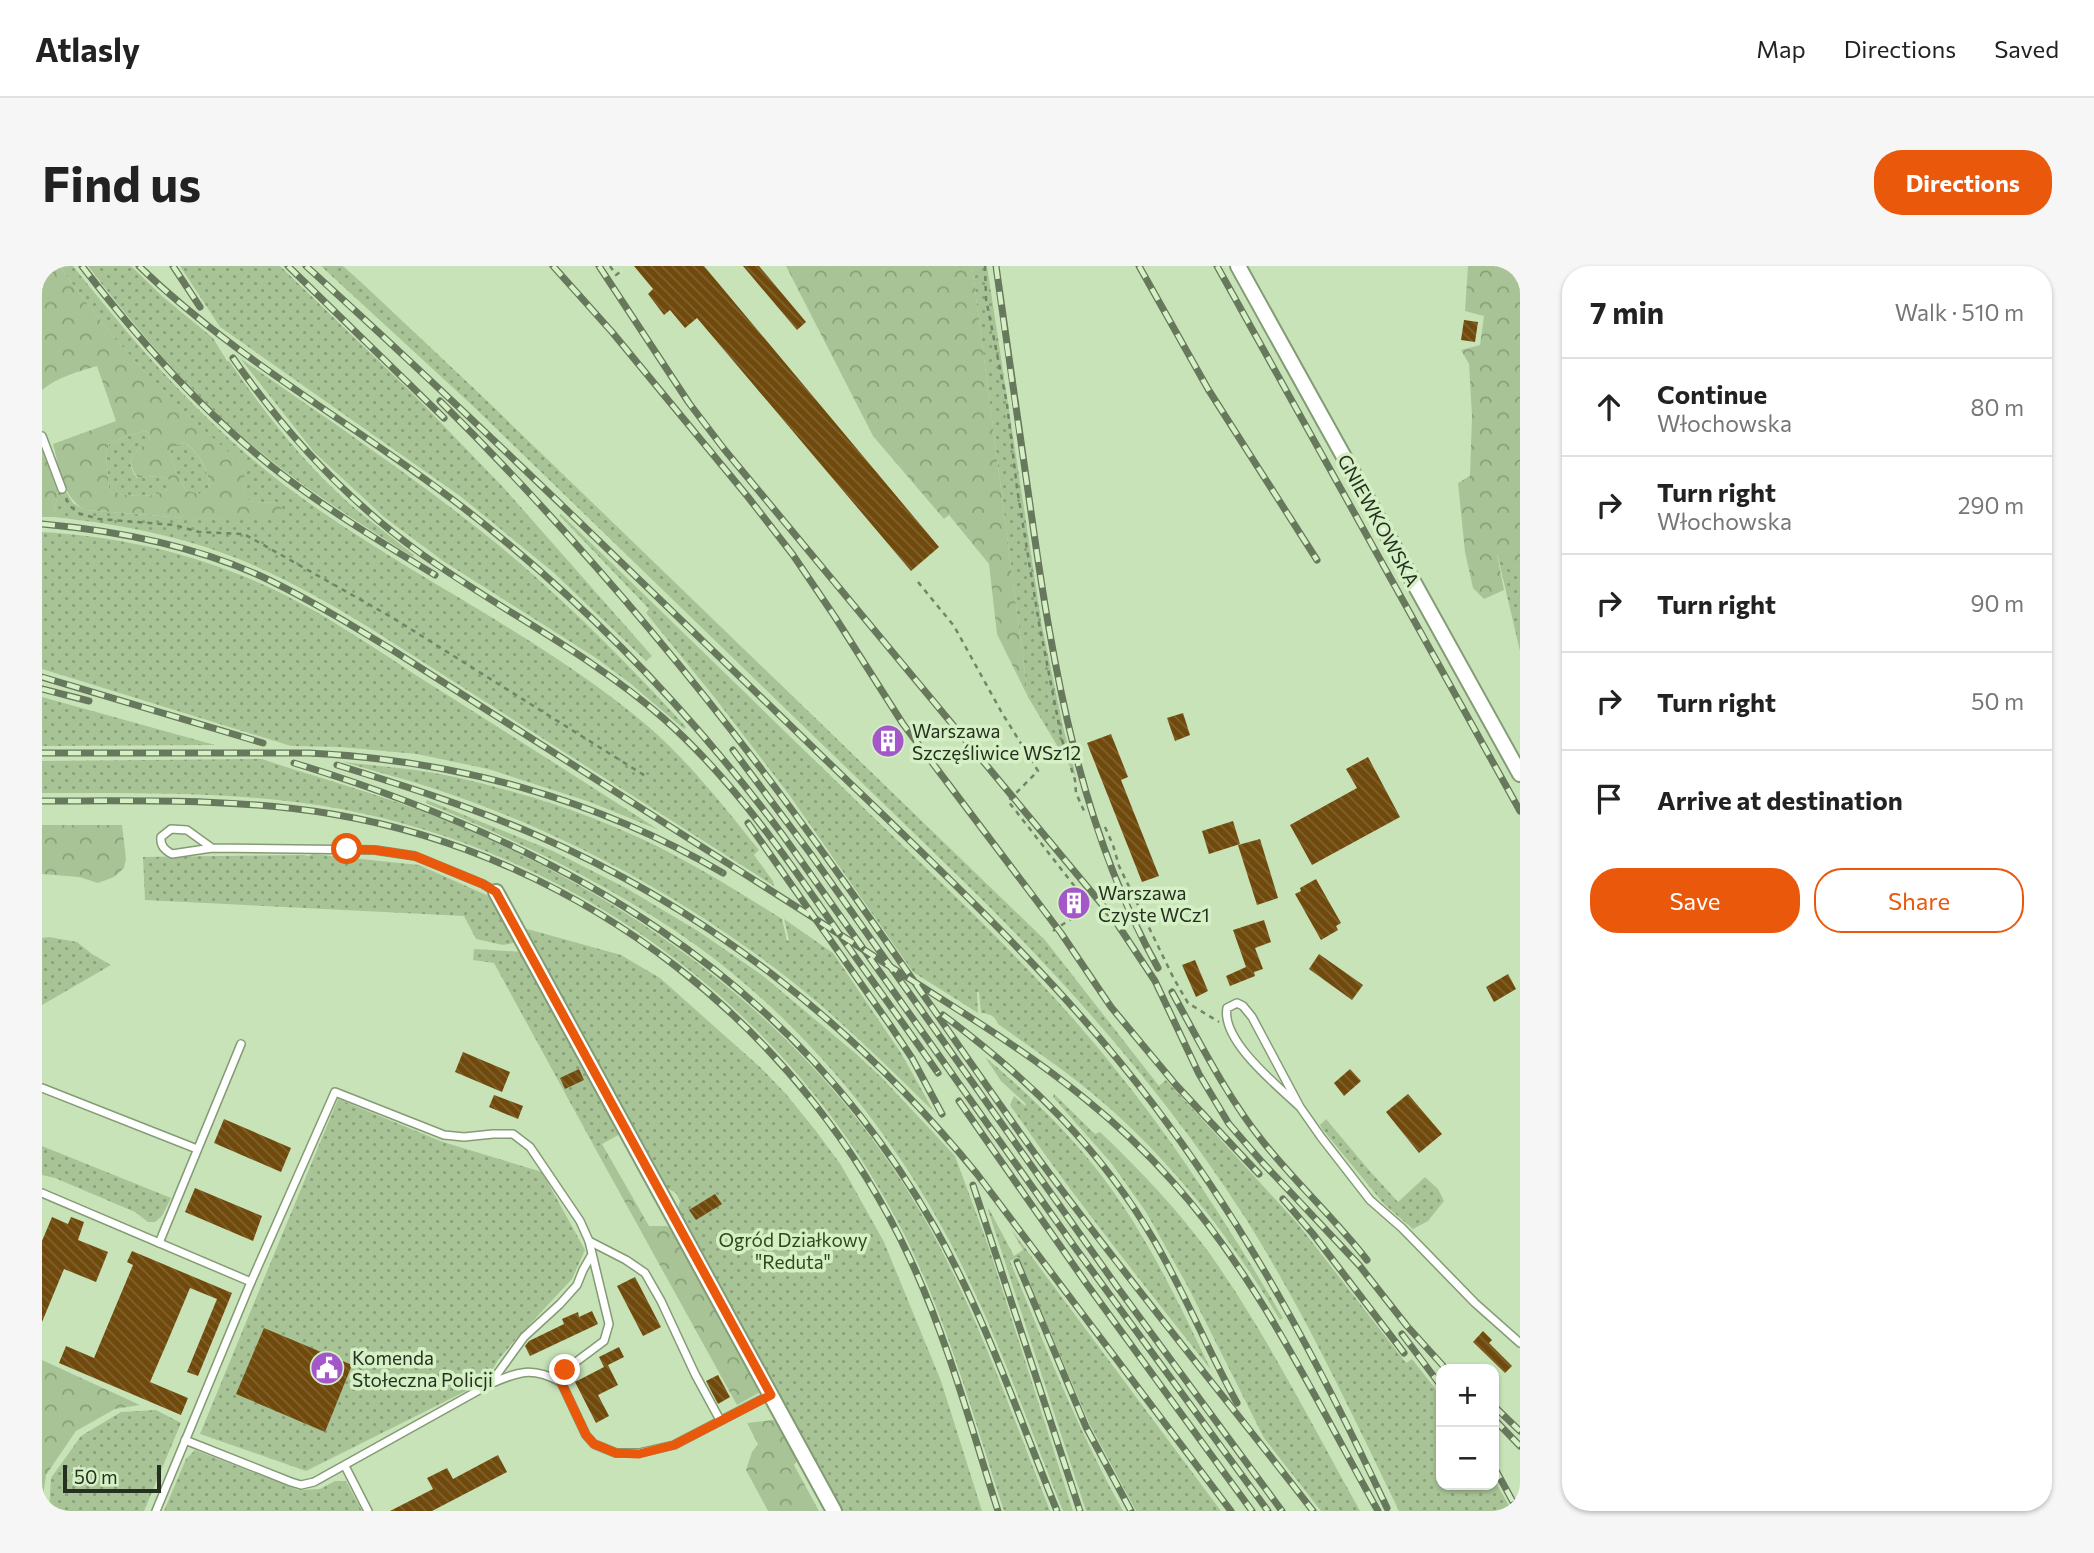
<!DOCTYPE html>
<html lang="en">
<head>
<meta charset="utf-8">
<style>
  body { margin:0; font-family:Commissioner,sans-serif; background:#f6f6f6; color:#222 }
  .controls { position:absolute; right:21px; bottom:21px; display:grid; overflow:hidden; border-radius:14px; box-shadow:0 2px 5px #0004 }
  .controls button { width:63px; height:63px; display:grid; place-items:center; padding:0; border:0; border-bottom:2px solid #e0e0e0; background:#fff; color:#222; font:35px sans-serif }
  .scale { position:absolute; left:21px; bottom:18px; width:98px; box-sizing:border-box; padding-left:7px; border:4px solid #263020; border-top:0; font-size:19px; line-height:24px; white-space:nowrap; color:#263020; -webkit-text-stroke:5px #d5f0c5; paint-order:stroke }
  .stop { position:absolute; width:21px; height:21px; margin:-16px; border:5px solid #ea580c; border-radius:50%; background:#fff }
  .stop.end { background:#ea580c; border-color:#fff; box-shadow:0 2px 7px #0008 }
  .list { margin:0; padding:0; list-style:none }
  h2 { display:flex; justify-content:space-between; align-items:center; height:91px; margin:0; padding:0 28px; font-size:30px }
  h2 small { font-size:23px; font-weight:400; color:#767676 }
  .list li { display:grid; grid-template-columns:46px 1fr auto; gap:21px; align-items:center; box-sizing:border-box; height:98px; padding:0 28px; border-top:2px solid #e0e0e0 }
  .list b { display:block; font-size:26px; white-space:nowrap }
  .list p { margin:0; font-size:23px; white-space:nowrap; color:#767676 }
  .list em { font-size:23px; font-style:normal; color:#767676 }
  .actions { display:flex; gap:14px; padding:21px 28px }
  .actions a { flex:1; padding:16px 0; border:2px solid #ea580c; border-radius:28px; text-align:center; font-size:24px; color:#ea580c }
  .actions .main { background:#ea580c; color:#fff }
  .icon { flex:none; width:38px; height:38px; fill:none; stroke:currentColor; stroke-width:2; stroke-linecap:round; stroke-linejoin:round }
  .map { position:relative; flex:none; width:1478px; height:1245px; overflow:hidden; border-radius:28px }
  header { display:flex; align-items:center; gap:42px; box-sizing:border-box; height:98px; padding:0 35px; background:#fff; border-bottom:2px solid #e0e0e0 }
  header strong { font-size:33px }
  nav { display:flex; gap:38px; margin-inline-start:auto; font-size:24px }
  .intro { display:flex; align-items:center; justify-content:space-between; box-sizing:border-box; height:168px; padding:0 42px }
  h1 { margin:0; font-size:49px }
  .button { padding:18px 32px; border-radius:28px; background:#ea580c; color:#fff; font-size:24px; font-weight:700 }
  main { display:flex; gap:42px; padding:0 42px }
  aside { flex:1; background:#fff; border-radius:28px; box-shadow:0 2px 5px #0004 }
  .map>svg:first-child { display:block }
  .grass { fill:url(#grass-dots) }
  .forest { fill:url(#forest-crowns); fill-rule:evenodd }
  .building { fill:url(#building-back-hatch) }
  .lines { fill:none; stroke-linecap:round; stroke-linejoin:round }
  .lane-casing { stroke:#839c74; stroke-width:10 }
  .street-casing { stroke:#839c74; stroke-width:18 }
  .path { stroke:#728568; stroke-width:2.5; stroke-dasharray:5 5; stroke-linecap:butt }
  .lane { stroke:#fff; stroke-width:7 }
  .street { stroke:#fff; stroke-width:14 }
  .rail-casing { stroke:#67785d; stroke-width:7 }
  .rail { stroke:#d5f0c5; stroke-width:4.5; stroke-dasharray:13; stroke-linecap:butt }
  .route { stroke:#ea580c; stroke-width:9 }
  .labels { text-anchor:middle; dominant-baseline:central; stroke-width:7; stroke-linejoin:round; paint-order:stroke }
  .street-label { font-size:19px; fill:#263020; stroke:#d5f0c5 }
  .poi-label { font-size:19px; fill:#263020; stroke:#d5f0c5; text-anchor:start }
  .park-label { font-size:19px; fill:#2e4a18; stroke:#d5f0c5 }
</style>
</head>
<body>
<header>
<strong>Atlasly</strong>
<nav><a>Map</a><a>Directions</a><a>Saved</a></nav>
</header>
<div class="intro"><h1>Find us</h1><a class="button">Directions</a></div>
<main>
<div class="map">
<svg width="1478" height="1245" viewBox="0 0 1478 1245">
  <defs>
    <pattern id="grass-dots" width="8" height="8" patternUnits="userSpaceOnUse" patternTransform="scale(1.75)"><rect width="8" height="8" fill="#a8c497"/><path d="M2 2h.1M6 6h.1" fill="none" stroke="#89a07b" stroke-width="1.8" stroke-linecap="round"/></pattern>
    <pattern id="forest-crowns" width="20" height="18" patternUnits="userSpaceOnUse" patternTransform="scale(1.75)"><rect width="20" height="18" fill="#a8c497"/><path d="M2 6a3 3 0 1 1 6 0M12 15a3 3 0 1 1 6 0" fill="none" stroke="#89a07b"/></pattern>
    <pattern id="building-back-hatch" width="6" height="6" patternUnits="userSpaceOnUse" patternTransform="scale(1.75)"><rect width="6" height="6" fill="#704a0c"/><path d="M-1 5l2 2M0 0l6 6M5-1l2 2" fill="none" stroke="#80622f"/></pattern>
  </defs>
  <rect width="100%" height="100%" fill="#c8e3b8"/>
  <g class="grass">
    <path d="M18,0H31C98,84 168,165 256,229C370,312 500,370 608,462C649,498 683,542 717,584L712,589L731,615L732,620L323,359C285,336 246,314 204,296C142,270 77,258 11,251L16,227L23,224L31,237L43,244L143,252L238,253V237L211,236L203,232L201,199C132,140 69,75 18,0Z"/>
    <path d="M46,0H89L121,31L171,72L185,95H187C222,146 261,197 309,239C329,256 351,272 372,289L371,291C314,255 256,219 204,174C145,122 94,63 46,0Z"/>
    <path d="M138,0H238L371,128L461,221L610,390L604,395L511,306L418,230L178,61Z"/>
    <path d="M279,0H301L320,17L441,131L1003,674L1117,820L1124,814L1256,958L1364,1097L1370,1093L1399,1130V1219H1452V1213L1470,1245H1357C1309,1146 1263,1047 1204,953C1122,825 1022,713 914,608L432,141Z"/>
    <path d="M930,0H945L1000,360L1021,461L1034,511L986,431Z"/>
    <path d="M198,92C290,157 387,220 473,293C534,345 590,402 644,461L642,463L589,418L554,392L401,295L342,251L272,186Z"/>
    <path d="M102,165L108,167L107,175C91,187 82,193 95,212L117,210L127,213V222C113,234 84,230 67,225L64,187L67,178L82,171Z"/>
    <path d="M142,176C158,188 166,203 168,223L157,228L144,224L134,207L128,184Z"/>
    <path d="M519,248C622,348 725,448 828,548C912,629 997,708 1070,799C1135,879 1189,964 1241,1052L1238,1054C1187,969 1127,891 1051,828C1021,803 988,781 956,758C952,749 948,748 939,747L937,726H935L936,747L871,706L748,530L673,432L604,347L607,343L517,249Z"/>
    <path d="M0,266C68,270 133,283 196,308C261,333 322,375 380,413C459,463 538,513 617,564L548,536L446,503L375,488L298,481L249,480L0,403Z"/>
    <path d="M1455,287L1478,306V385Z"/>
    <path d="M0,431L173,479L0,480Z"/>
    <path d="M220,493C282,514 345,530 405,555C604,638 779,768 886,959C936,1049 970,1149 1008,1245H962C931,1150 905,1052 860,964C750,747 538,588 299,543C200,525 100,527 0,527V495Z"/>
    <path d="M301,496C338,500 376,503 413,511C488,528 565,553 634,590C670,609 705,631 740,653L745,675L747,674L742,653L791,687L859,787L892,846C840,795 789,744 730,700C629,624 514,563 393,523C363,513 332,505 301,496Z"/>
    <path d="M385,534L511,585L584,622L656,665L720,709L813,787L840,812L913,890L947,982L1031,1245H1021C985,1155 953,1062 908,976C848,862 760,756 655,680C571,620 479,576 384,537Z"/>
    <path d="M271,588L377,599L451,632L477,676L461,679L434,673L422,650L103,634L101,591L261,589L267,590Z"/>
    <path d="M478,661L579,689L618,712L719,802L744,828L774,865L799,899L842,976L899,1115L940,1245H799L635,945L638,935L634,927L623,921Z"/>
    <path d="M7,671L35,676L50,688L69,699L0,739V672Z"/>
    <path d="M432,683L482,686L531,777L528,779L578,868L553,882L452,697L431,694Z"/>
    <path d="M943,791C989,830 1033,872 1068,921C1109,978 1139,1041 1169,1104C1100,1017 1031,930 968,839L972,830L983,840L984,838L959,815Z"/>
    <path d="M1012,828L1053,868L1058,866C1098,904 1136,944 1168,988C1225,1069 1270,1159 1318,1245H1279L1222,1172L1145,1019L1104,946L1070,898L1011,831Z"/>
    <path d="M296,833L401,876L500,906L543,984L530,1013L474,1073L456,1094L444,1115L264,1205L158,1168Z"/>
    <path d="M1284,853L1326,903L1356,936L1383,911L1396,923L1402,935L1386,955L1371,963L1342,938L1281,864L1278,859Z"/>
    <path d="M0,880L129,932L120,950L113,956H106L93,946L13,912L0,909Z"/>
    <path d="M947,943L972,990L981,984L969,963L1179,1245H1094L1047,1157L976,991L968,995C1003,1080 1036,1165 1081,1245H1044L946,944Z"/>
    <path d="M114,1144L139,1157L102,1245H7L9,1212L39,1170L79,1146Z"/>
    <path d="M153,1184L256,1224L278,1223L293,1215H304L320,1245H122L144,1193Z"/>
  </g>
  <g class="forest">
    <path d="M0,0H18C69,75 132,140 202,199L203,232L211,236L238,237L240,247L238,254L143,252L43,244C19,230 18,203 11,178L74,155L55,100C35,106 16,111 0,124ZM102,165L108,167L107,175C91,187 82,192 96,212L117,210L127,213V222C113,234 84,230 67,225L64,187L67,178L82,171ZM142,176C158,187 166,203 168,222L157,228L144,224L134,207L128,184Z"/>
    <path d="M744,0H930L986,431L955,368L947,298L907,249L902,253L831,170Z"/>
    <path d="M1426,0H1478V306L1455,288L1462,324L1442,333L1431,322L1423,286L1416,217L1428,210L1430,150L1427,98L1419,84L1438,79L1442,50L1423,45Z"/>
    <path d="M0,183L16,227L11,251H0Z"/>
    <path d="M0,559H80L84,593L82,602L72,611L56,617L37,611L0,608Z"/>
    <path d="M560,878L607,960H624L635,964L720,1125L695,1139L553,882Z"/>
    <path d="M0,1094L98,1139L73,1143L34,1165L4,1209L0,1238Z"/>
    <path d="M731,1154L739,1156L758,1192L752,1199L777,1245H726L704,1204L710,1186L716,1178L705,1157Z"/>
  </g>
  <g class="building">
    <path d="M592,0H662L897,281L869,305L655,52L643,62L628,44L622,49L606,28L611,23Z"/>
    <path d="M701,0H717L764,56L755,64Z"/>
    <path d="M1422,54L1436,56L1433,76L1419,74Z"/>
    <path d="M1141,447L1148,469L1133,475L1125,452Z"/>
    <path d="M1069,468L1086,511L1079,514L1117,610L1100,616L1045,477Z"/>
    <path d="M1326,491L1358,551L1270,599L1248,559L1315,522L1304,503Z"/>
    <path d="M1191,555L1198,578L1167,588L1160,565Z"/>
    <path d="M1218,573L1236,632L1215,639L1196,579Z"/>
    <path d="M1274,613L1299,657L1294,660L1296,664L1279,674L1253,628L1259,625L1258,622Z"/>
    <path d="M1222,654L1229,676L1213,682L1221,703L1212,706L1213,710L1188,720L1184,710L1204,701L1191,664Z"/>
    <path d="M1277,688L1321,719L1310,734L1267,703Z"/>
    <path d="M1153,694L1166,725L1154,731L1140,699Z"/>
    <path d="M1466,708L1474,723L1452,736L1444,721Z"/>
    <path d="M421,786L468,806L460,826L413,806Z"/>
    <path d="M537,803L542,814L523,823L518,812Z"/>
    <path d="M1308,803L1319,815L1302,830L1292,817Z"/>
    <path d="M1366,828L1400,868L1377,887L1344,846Z"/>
    <path d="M452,829L481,840L476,853L447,841Z"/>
    <path d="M182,853L249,882L239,906L172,877Z"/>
    <path d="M153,922L220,950L211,975L143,946Z"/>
    <path d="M673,928L680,938L654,954L647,944Z"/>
    <path d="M10,951L26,958L29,951L42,956L36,974L66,986L54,1016L22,1003L0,1056V975Z"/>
    <path d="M90,985L190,1027L156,1110L145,1106L175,1033L148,1022L127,1072L108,1116L146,1132L139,1149L17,1097L24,1080L52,1092L91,999L85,996Z"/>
    <path d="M593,1011L619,1061L601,1070L575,1020Z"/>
    <path d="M550,1045L556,1058L488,1090L483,1080L487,1075L522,1058L520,1053L536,1046L537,1051Z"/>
    <path d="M222,1062L310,1099L283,1166L194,1128Z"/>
    <path d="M1441,1065L1450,1074L1447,1077L1470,1100L1463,1107L1431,1076Z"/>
    <path d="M577,1081L582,1091L566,1099L576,1119L556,1129L567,1150L554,1157L533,1116L562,1101L557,1091Z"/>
    <path d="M676,1109L688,1131L676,1138L664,1115Z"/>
    <path d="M456,1189L465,1206L390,1245H348L391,1223L385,1212L405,1202L411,1213Z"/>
  </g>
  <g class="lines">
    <defs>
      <g id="lane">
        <path d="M0,170L20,223"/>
        <path d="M170,582L145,564L129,563L119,571C118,580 123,584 130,588L170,582L333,584L373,590L441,618L454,626"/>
        <path d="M0,822L155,883"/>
        <path d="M1258,841C1236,820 1179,775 1185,742L1195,737L1201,740L1210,751L1258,841L1279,871L1328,934L1360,962L1433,1037L1478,1077"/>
        <path d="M0,927L209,1016"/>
        <path d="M547,975L584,994L603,1007L619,1035L653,1108L678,1154"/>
        <path d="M117,977L199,778"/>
        <path d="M448,1118L482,1071L518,1038L535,1019L541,1004L549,990"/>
        <path d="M143,1174L249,1216L259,1219L272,1216L448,1118C476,1106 489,1100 519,1116"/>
        <path d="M303,1200L326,1245"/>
        <path d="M114,1245L209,1016L293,826L402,869L422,871L451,868H471L488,881L538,955L547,975L567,1058L562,1075L523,1104L519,1116L544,1169L552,1178L574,1187H597L632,1179L728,1129"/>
      </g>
      <g id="street">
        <path d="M1196,0L1478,508"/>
        <path d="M454,626L792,1245"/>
      </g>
    </defs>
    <use href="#lane" class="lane-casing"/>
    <use href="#street" class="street-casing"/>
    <g class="path">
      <path d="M568,0L574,9L578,6"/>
      <path d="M943,0L944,33L965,138L975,222L997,357L1020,474L1033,514L1034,527L1042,545"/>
      <path d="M24,232L27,239L36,247L57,253L132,259L157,266L202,268L351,352L605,511"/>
      <path d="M876,316L912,360L960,447L996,505L966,535L1048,640L1011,665"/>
      <path d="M1063,561L1071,579L1077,600L1132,713L1146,737L1177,756"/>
    </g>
    <use href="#lane" class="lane"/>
    <use href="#street" class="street"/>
    <defs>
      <g id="rail">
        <path d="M40,0C96,73 157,142 229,200C281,241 337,275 393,309"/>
        <path d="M97,0C194,94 313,158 419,240C541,334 648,445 740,568L1032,980L1226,1245"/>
        <path d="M131,0L158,41"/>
        <path d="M246,0L402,152"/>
        <path d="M264,0C431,151 592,309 754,465C877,585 1007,701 1111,838C1208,966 1277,1097 1345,1242"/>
        <path d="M511,0L570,66L706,231L751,289L793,351L861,458L1019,667L1069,741L1134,819L1217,908"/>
        <path d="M557,0L647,137L682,183L1072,653L1113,715L1157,808L1187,858L1220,896L1317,999L1365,1060L1404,1103"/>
        <path d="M954,0C965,82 977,164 989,246C1011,402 1038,562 1116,702"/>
        <path d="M1097,0L1166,123L1275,294"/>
        <path d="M1175,0L1478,545"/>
        <path d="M191,92C244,168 305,235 381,289C460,345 548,388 621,452C692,515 745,592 798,669C830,715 864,761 896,807"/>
        <path d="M398,135C514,250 621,374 720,504C816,630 903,763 996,892C1084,1012 1180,1127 1271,1245"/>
        <path d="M0,258C78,265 156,280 227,314C270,335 311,360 352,385L937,757C1007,802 1074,852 1130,915C1217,1012 1273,1133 1336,1245"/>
        <path d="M0,411L221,477"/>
        <path d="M0,423L47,435"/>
        <path d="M691,484L768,587L1076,1022L1240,1245"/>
        <path d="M0,487H267C412,494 555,533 681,607"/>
        <path d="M252,497C521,579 749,708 892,960C943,1050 976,1149 1015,1245"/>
        <path d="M295,499C363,520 429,541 494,569C667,644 817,763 935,908L1189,1245"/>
        <path d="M0,535C97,535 194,532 290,548C542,590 763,764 869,995C906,1075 929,1161 956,1245"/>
        <path d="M706,557L848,759L870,792L900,848"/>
        <path d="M1130,726C1158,777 1185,831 1222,877C1254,917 1293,953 1325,994"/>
        <path d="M901,749C986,812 1060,884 1113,976C1143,1028 1166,1084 1195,1137"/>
        <path d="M917,835L1044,1017L1210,1245"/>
        <path d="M931,919L1038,1245"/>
        <path d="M1241,933L1271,968L1362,1087"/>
        <path d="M975,996L1044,1161L1089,1245"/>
        <path d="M1360,1068L1399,1120"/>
        <path d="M1452,1140L1478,1165"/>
        <path d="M1452,1153L1478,1180"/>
        <path d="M1452,1201L1476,1245"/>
      </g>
    </defs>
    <use href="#rail" class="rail-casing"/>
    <use href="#rail" class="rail"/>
  </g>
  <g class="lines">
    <path class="route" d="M305,583L333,584L373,590L441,618L454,626L729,1129L632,1179L597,1188L574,1187L552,1178L544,1169L519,1116L523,1104"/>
  </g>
  <defs>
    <symbol id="building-disc" viewBox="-11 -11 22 22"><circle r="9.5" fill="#a457c9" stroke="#d5f0c5"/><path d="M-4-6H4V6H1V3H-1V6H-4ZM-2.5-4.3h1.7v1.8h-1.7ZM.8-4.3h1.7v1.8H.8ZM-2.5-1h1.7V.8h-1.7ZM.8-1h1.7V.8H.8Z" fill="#fff"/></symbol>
    <symbol id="civic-disc" viewBox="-11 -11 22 22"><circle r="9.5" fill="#a457c9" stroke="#d5f0c5"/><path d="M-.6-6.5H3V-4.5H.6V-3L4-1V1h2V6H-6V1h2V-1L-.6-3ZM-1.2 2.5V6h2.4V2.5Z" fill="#fff"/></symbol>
  </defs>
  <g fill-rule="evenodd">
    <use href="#building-disc" x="827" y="456" width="38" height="38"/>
    <use href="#building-disc" x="1013" y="618" width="38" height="38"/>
    <use href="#civic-disc" x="266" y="1083" width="38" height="38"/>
  </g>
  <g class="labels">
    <g class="street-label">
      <text transform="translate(1337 254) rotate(61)">GNIEWKOWSKA</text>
    </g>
    <g class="poi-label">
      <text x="870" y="464">Warszawa<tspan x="870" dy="22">Szczęśliwice WSz12</tspan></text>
      <text x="1056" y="626">Warszawa<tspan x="1056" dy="22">Czyste WCz1</tspan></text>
      <text x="310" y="1091">Komenda<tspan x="310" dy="22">Stołeczna Policji</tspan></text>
    </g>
    <g class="park-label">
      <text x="751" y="973">Ogród Działkowy<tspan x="751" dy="22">"Reduta"</tspan></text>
    </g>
  </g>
</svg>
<div class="controls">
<button>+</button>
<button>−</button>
</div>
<div class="scale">50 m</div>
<div class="stop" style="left:305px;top:583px"></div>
<div class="stop end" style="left:523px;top:1104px"></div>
</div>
<aside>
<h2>7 min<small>Walk · 510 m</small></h2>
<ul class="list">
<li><svg class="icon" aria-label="ahead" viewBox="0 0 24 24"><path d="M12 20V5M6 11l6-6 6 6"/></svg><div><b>Continue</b><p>Włochowska</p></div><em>80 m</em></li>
<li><svg class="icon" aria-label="right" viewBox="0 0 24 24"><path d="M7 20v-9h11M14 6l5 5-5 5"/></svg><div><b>Turn right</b><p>Włochowska</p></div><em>290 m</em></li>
<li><svg class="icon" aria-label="right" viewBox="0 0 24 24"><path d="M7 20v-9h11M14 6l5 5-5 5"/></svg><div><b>Turn right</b></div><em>90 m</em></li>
<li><svg class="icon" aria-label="right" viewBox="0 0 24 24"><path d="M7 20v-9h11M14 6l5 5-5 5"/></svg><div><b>Turn right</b></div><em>50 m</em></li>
<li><svg class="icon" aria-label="arrive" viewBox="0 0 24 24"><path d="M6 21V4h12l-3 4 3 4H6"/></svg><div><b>Arrive at destination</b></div></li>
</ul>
<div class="actions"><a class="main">Save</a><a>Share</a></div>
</aside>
</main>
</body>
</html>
